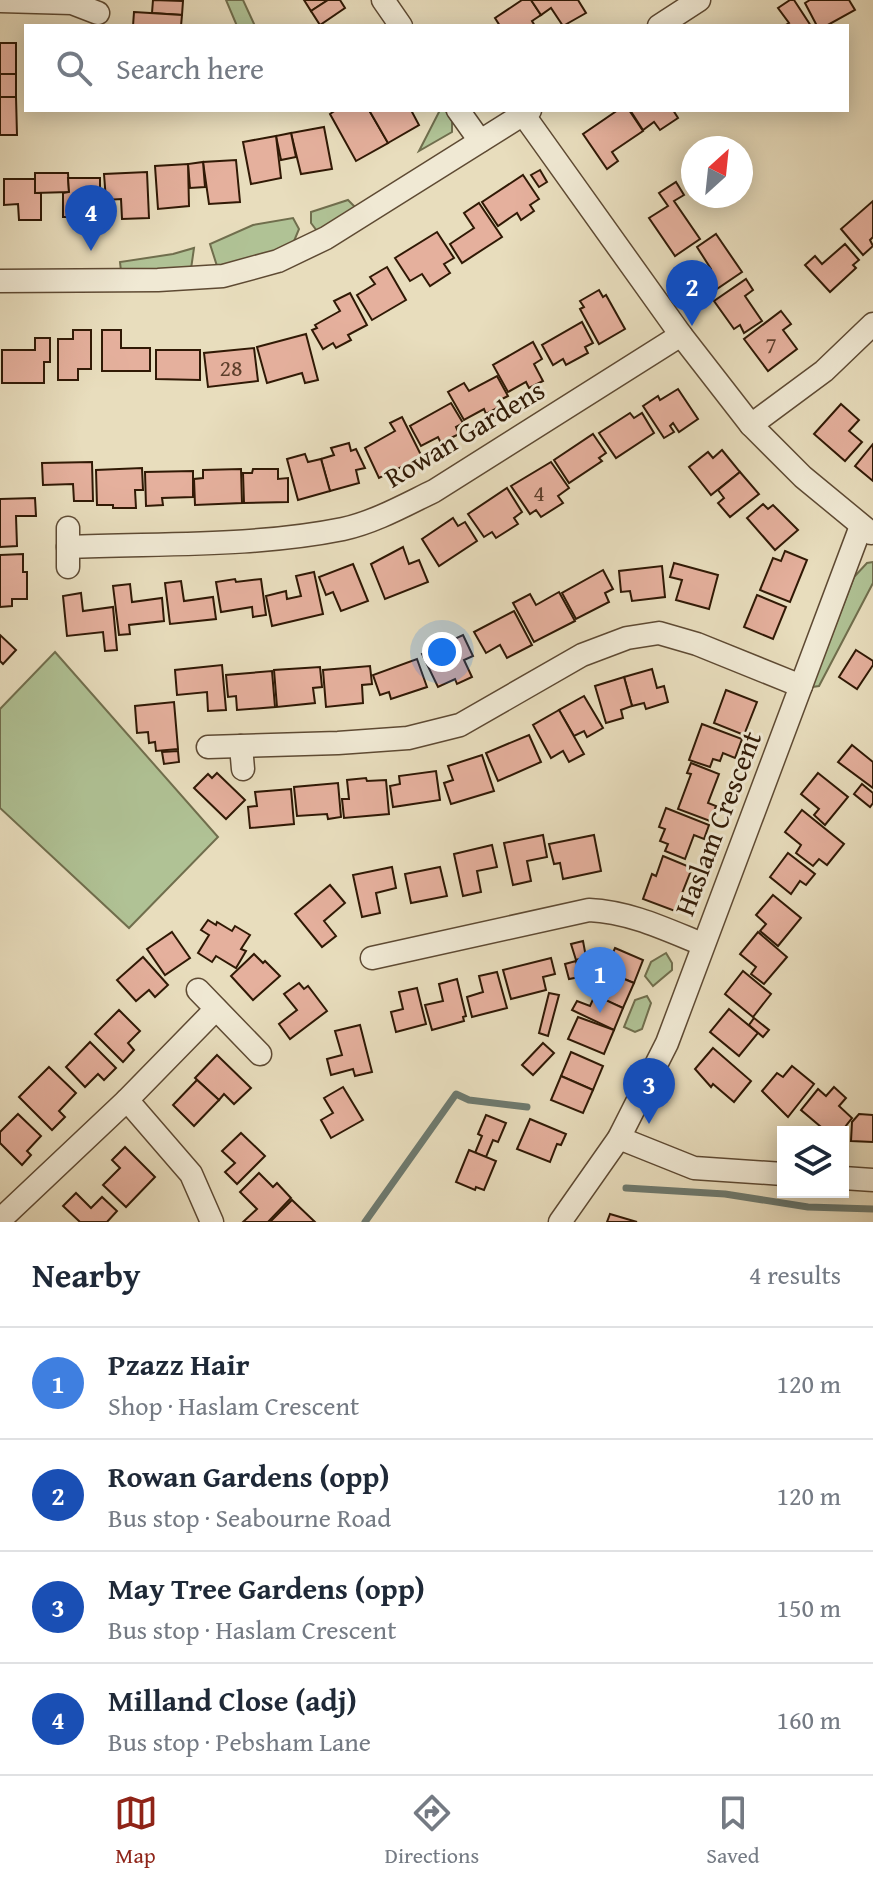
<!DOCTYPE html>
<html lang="en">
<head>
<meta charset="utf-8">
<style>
  body { margin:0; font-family:"Gentium Book Plus",serif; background:#f6f6f7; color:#1f2937 }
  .controls { position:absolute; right:24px; bottom:24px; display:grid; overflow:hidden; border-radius:0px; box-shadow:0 4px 20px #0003 }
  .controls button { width:72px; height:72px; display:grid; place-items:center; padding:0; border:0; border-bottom:2px solid #e0e1e3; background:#fff; color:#1f2937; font:40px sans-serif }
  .compass { position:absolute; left:681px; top:136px; width:72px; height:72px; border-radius:50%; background:#fff; box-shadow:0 4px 20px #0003; rotate:27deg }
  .you { position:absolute; left:442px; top:652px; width:28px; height:28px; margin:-20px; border:6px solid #fff; border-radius:50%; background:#1a73e8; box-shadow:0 0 0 12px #1a73e833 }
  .badge { display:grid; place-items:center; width:52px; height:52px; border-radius:50%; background:#8f2418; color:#fff; font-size:26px; font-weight:700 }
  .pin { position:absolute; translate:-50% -66px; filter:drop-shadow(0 2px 4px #0008) }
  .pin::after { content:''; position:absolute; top:42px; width:28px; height:24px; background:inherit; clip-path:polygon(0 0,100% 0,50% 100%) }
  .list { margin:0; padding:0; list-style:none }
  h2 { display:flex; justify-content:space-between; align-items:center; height:104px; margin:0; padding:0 32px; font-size:34px }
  h2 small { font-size:26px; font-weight:400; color:#747a83 }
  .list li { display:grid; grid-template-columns:52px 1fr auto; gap:24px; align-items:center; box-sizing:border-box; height:112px; padding:0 32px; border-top:2px solid #e0e1e3 }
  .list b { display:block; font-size:30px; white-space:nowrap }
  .list p { margin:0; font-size:26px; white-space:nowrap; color:#747a83 }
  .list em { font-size:26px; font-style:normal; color:#747a83 }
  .icon { flex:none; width:44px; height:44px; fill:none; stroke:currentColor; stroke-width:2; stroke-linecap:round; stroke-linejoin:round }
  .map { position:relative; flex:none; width:873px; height:1222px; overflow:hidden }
  .search { position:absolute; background:#fff; box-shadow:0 4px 20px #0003; left:24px; right:24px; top:24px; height:88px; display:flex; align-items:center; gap:20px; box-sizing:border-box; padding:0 28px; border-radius:0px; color:#747a83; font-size:30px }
  .sheet { height:552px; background:#fff }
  nav { display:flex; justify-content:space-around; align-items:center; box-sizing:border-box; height:112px; border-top:2px solid #e0e1e3; background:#fff; font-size:22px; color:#747a83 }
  nav a { display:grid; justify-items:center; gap:4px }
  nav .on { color:#8f2418 }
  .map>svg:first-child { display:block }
  .green { fill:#b0c295; stroke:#706e4d; stroke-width:2 }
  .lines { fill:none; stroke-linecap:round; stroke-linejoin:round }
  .stream { stroke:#6e7a6f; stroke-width:7 }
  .building { fill:#e5b09d; stroke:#301905; stroke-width:2 }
  .minor-casing { stroke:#5e4a33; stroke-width:25 }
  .minor { stroke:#f0e9d4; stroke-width:22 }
  .labels { text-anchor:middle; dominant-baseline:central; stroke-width:6; stroke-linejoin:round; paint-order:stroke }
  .number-label { font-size:24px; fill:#5d3f2b }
  .street-label { font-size:28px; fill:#301905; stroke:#f0e9d4 }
</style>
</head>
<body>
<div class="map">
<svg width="873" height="1222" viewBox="0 0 873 1222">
  <rect width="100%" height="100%" fill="#e8ddbd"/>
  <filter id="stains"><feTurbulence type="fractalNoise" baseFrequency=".0025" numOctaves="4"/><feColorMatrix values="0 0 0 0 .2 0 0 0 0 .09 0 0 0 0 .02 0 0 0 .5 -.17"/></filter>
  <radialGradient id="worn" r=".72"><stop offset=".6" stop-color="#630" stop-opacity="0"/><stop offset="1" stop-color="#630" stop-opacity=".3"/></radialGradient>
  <g class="green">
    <path d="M226,0H243L255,26H237Z"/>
    <path d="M440,110H445L452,121V132L419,151Z"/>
    <path d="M348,200L357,209L317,231L311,223V212Z"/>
    <path d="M293,218L299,229L292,246L261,257L217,266L210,244L253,225Z"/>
    <path d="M194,248L191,269L121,271L120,262L173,254Z"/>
    <path d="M873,562V583L819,686L812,687L854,577L867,563Z"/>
    <path d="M55,652L218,837L129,928L0,808V709Z"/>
    <path d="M666,953L672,963V970L653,986L645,976L651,962Z"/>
    <path d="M647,996L651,1003L642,1029L635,1032L624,1027L635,1000Z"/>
  </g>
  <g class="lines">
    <g class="stream">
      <path d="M626,1188L725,1194L808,1207L873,1209"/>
      <path d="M365,1222L456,1094L469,1100L527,1107"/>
    </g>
  </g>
  <g class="building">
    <path d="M153,0L183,1L182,15L152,13Z"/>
    <path d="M304,0H328L311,11Z"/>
    <path d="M328,0H340L345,8L320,25L311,11Z"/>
    <path d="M522,0H531L541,15L532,21L535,26H500L495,18Z"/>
    <path d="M531,0H578L586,13L563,26L551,8L541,15Z"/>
    <path d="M790,0H794L811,26H784L789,23L778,8Z"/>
    <path d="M810,0H849L855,10L826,26H817L805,3Z"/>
    <path d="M134,12L182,15L181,26H133Z"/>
    <rect x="0" y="43" width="16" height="31"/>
    <rect x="0" y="74" width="16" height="23"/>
    <path d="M0,97H16L17,135H0Z"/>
    <path d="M336,110H369L388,143L356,161L330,114Z"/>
    <path d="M369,110H411L419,125L388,143Z"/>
    <path d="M618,110H629L643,131L612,152L618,161L607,169L583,134Z"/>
    <path d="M630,110H673L678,118L660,130L654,122L643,130Z"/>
    <path d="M324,127L332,169L301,174L291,133Z"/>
    <path d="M291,133L296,157L281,160L276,136Z"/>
    <path d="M276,136L281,178L251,184L243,142Z"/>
    <path d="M236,160L240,202L209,204L203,162Z"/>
    <path d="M203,162L205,187L190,188L188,164Z"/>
    <path d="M188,164L189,206L158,209L155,166Z"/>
    <path d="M540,170L547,182L539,187L531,175Z"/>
    <path d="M147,172L149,218L122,219L121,199L106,200L104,174Z"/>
    <path d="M35,173H68L69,192L35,193Z"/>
    <path d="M523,175L539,199L530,205L534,211L521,220L517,213L498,226L482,202Z"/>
    <path d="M68,178H100V201H86V217H63V193L69,192Z"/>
    <path d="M4,179H35V193H41V220H19L18,204L4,205Z"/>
    <path d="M676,182L684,195L674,201L700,239L675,256L649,218L668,206L659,193Z"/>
    <path d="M873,201V237L870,240L873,246L863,255L841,229Z"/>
    <path d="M479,203L502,237L462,263L450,244L474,228L464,213Z"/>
    <path d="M437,232L454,258L444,264L450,273L430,286L422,274L410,281L395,258Z"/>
    <path d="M716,234L742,272L705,297L694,281L711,269L697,247Z"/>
    <path d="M845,244L859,260L853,265L856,268L830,292L805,265L815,256L822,264Z"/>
    <path d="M387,267L406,300L372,320L357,295L375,284L370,277Z"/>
    <path d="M746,279L753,290L745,296L762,321L744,333L740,325L734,329L714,301Z"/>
    <path d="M599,290L603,297L606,295L625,329L599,344L580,309L584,307L580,301Z"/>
    <path d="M350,293L367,325L348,335L351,340L336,348L333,343L323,349L312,330L317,328L315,325L340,311L334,301Z"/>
    <path d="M781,311L791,324L783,330L797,349L768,371L744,339Z"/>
    <path d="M582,322L593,343L585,347L588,353L566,365L563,359L553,365L542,345Z"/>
    <path d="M73,330H91V369H78V380H58V339H73Z"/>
    <path d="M102,330H121V348H150V371H102Z"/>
    <path d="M306,334L318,380L305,383L302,373L267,383L257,347Z"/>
    <path d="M35,338H50V362H44V383H2V350H35Z"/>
    <path d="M533,342L542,359L534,364L543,381L529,388L526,382L508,392L493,365Z"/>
    <path d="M254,348L258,381L208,387L204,353Z"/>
    <path d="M156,350H200V380L156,379Z"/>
    <path d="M497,376L508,396L500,400L503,405L486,414L484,409L464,420L448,392L464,383L469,391Z"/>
    <path d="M678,389L698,419L679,432L673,423L670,426L674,432L664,438L643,406L658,396L660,400Z"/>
    <path d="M451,403L463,423L456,427L459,434L441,443L438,437L421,446L410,426Z"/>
    <path d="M841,404L859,420L849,431L862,442L845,461L814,434Z"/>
    <path d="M630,413L634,418L642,413L654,433L616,458L599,433Z"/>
    <path d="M402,417L422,457L379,478L365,448L395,431L390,423Z"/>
    <path d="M593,434L606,453L599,458L602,461L569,483L554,460Z"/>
    <path d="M349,443L351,451L356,449L365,468L356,470L359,483L330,491L321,459L334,455L331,448Z"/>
    <path d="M873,444V481L855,466Z"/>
    <path d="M722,450L740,472L711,495L689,467L708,452L713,458Z"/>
    <path d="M305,454L308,462L321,459L330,491L298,500L287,459Z"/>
    <path d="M92,462L93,501H74L73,484L43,485L42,463Z"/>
    <path d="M551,462L569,488L558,496L563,503L541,517L536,510L530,514L511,486Z"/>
    <path d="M142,468L143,490H135L136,508H113V505H97L96,470Z"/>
    <path d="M241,469L242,503L195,505L194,479L203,478V470Z"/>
    <path d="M253,469H278V479L288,478V502L244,503L243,473H252Z"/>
    <path d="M193,471V497L162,498L163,505L146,506L145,472Z"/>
    <path d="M740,472L759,494L730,517L718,503L724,498L718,490Z"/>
    <path d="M507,488L522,512L514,518L518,524L496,538L492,532L484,537L468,514Z"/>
    <path d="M35,498L36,516H16L17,546L0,547V499Z"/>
    <path d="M763,504L768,509L773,505L798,530L775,550L747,518Z"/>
    <path d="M453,518L458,526L465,522L477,541L439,566L422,539Z"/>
    <path d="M403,547L409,564L419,560L428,582L385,599L371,564Z"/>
    <path d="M785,551L807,560L790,602L760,590L773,558L781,561Z"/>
    <path d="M23,554V572H27V599H12V606L0,607V555Z"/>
    <path d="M674,563L718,575L709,609L676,600L682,580L670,577Z"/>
    <path d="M353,564L368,601L341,611L333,592L326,595L319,577Z"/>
    <path d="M662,566L665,597L632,601L630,591L621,592L619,571Z"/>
    <path d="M603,570L613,589L605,593L609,602L576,619L562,593Z"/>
    <path d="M314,572L323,614L272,626L266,596L286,591L287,599L301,596L296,576Z"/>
    <path d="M235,579L236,582L261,579L266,615L253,617L252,607L221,612L216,582Z"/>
    <path d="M181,581L184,601L213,597L216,619L170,624L165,583Z"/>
    <path d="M130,584L132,602L162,598L164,621L129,625L130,634L119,635L113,586Z"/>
    <path d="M559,592L575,621L534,642L513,603L530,594L536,605Z"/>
    <path d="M81,593L83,611L113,607L117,650L105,651L103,632L67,636L63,596Z"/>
    <path d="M757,595L786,607L773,639L744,627Z"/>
    <path d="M514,611L532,645L507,658L500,645L486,653L474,632Z"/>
    <path d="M0,635L16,650L3,664L0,661Z"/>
    <path d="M463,635L473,656L464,660L472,677L457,684L455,679L438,687L422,654Z"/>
    <path d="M856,650L873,661V665L857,689L839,677Z"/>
    <path d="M417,659L427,687L391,699L389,692L380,695L373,675Z"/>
    <path d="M222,665L226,710L208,711L207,692L177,695L175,670Z"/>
    <path d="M370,666L372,684L362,685L363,703L326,707L323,670Z"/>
    <path d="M320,667L322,687L313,688L315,703L277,707L274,670Z"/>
    <path d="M652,669L657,688L664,686L668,702L646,709L644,703L632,706L624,677Z"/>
    <path d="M272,671L275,707L237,710L236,696L228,697L226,675Z"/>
    <path d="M624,677L632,706L621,710L623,718L606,723L595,686Z"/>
    <path d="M726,690L757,702L744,735L714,723Z"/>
    <path d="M584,696L603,728L587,737L584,731L574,736L559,710Z"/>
    <path d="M174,702L178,749L156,751L155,742L149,743L148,732L137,733L135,706Z"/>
    <path d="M559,710L584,754L569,762L563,751L551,758L533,725Z"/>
    <path d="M702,724L742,739L735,758L723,753L720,761L713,759L710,767L689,760Z"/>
    <path d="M529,735L541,762L498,781L486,753Z"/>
    <path d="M852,745L873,762V788L838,762Z"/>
    <path d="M178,751L179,762L164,764L162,752Z"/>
    <path d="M482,755L494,791L451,804L444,783L453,780L448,766Z"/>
    <path d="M691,763L719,774L708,803L716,806L710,821L678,809L691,774L687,773Z"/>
    <path d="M436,771L440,800L393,807L390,786L400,784L399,776Z"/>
    <path d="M217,773L245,800L226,819L194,788L208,774L212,778Z"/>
    <path d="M818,773L848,797L825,825L814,815L819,809L801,794Z"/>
    <path d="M366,778L367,781L386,780L389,814L344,818L342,799H349L347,780Z"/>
    <path d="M338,783L341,817L328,819L327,814L297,816L294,787Z"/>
    <path d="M862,784L873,793V803L870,807L854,794Z"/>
    <path d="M291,789L294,824L250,828L248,807L257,806L255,792Z"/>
    <path d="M666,808L709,825L704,839L694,835L685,859L665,851L668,844L660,841L665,829L659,827Z"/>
    <path d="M802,810L844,844L827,865L819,859L813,866L796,853L801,845L785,832Z"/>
    <path d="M543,835L547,857L527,861L531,881L513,885L504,843Z"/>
    <path d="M594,835L601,871L563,879L560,863L554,864L549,844Z"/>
    <path d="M492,845L497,867L477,871L481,892L463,896L454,854Z"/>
    <path d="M788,853L815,874L806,885L800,881L791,894L770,877Z"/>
    <path d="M663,856L692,868L675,911L643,899L652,874L656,876Z"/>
    <path d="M392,867L396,888L376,893L380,913L362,917L353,875Z"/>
    <path d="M440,867L447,896L411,903L405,874Z"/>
    <path d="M330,885L345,903L324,921L336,936L322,947L295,914Z"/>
    <path d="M773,895L801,918L778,946L760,931L766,924L756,915Z"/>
    <path d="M208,920L216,925L217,922L232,931L235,926L250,935L241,949L246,951L236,968L216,956L212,962L198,953L209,935L201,930Z"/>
    <path d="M172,932L190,958L165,975L147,949Z"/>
    <path d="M758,932L787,957L764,984L751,974L756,967L740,954Z"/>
    <path d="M583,941L586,957L576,960L571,944Z"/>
    <path d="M615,948L643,960L634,983L605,971Z"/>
    <path d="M254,954L263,963L265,961L280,976L253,1000L231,976Z"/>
    <path d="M143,957L168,985L155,997L149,990L136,1001L117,980Z"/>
    <path d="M551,958L555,974L543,977L546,990L511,999L503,970Z"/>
    <path d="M576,961L580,977L569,979L565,964Z"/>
    <path d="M596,971L604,974L605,971L634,983L623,1008L601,999L595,995L596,993L588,989Z"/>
    <path d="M743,971L771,994L753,1017L725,994Z"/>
    <path d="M497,972L507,1008L472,1017L467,997L483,992L479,976Z"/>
    <path d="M457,979L466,1016L463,1017L464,1021L432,1030L425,1005L443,1001L439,984Z"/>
    <path d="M299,983L304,989L308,986L327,1011L290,1039L279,1024L297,1010L284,994Z"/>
    <path d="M417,988L426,1024L396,1032L391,1012L403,1009L399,992Z"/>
    <path d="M549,993L559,995L548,1036L539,1033Z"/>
    <path d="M595,995L623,1008L614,1030L572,1010L577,1001L590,1006Z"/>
    <path d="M729,1009L758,1033L739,1056L710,1032Z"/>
    <path d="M119,1010L140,1031L128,1043L134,1050L123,1062L95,1034Z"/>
    <path d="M578,1017L614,1030L604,1054L568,1039Z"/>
    <path d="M754,1018L769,1030L763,1037L749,1025Z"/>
    <path d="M360,1025L372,1072L355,1076L353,1069L331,1075L327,1059L342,1055L335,1031Z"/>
    <path d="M90,1042L116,1068L104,1080L98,1074L85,1087L66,1067Z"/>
    <path d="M543,1043L554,1053L533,1075L522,1065Z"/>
    <path d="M713,1048L751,1081L734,1102L713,1084L711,1087L695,1069Z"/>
    <path d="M571,1052L603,1066L593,1090L561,1076Z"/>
    <path d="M217,1055L251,1088L234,1104L224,1094L219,1100L195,1078Z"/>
    <path d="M792,1066L814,1084L788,1117L762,1091L777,1073L783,1077Z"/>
    <path d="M49,1067L76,1093L59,1111L65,1117L52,1130L19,1097Z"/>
    <path d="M561,1076L593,1090L583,1113L551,1100Z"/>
    <path d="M197,1080L219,1100L194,1126L173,1105Z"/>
    <path d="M343,1087L363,1120L331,1138L321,1120L333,1113L324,1098Z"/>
    <path d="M834,1087L846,1098L839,1106L852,1118L841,1132H827L801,1110L818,1089L826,1096Z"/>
    <path d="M18,1114L41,1136L27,1151L31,1155L22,1165L0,1143V1132Z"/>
    <path d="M859,1114L873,1115V1142L851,1141L852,1122Z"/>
    <path d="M486,1115L506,1123L498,1142L493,1140L486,1157L475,1153L482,1136L478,1134Z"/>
    <path d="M530,1119L566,1134L561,1145L557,1144L550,1162L517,1149Z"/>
    <path d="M241,1133L265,1156L237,1184L225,1172L235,1163L222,1151Z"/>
    <path d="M125,1147L155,1177L126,1207L103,1185L120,1168L112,1160Z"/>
    <path d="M469,1150L496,1161L484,1190L476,1187L475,1190L456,1182Z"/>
    <path d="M259,1173L273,1187L277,1183L291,1198L268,1222H243L257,1209L240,1192Z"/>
    <path d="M76,1193L91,1208L102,1197L117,1211L107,1222H80L63,1206Z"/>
    <path d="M292,1200L315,1222H270Z"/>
    <path d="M610,1214L637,1222H607Z"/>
  </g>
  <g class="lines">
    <defs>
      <g id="minor">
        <path d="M383,0L401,26"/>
        <path d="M0,1L72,3L98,13"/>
        <path d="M659,26L699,0"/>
        <path d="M458,110L480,141"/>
        <path d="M523,114L681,335L751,425L803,477L871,533"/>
        <path d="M0,281L158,280L223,276L278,261L326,238L530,110"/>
        <path d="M751,425L824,371L873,324"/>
        <path d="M68,528V567"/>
        <path d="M68,547C159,543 254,547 343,529C375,522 405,505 434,491L681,335"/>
        <path d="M241,746L243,769"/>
        <path d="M208,747L338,743L408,738L460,725L582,655L627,638L659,633L697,644L801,686"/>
        <path d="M372,958L589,910C630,912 665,929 702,944"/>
        <path d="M198,990L260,1054"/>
        <path d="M127,1100L191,1174L212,1222"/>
        <path d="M619,1138L694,1168L783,1174"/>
        <path d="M843,1178L873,1180"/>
        <path d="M0,1220L127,1100L216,1009"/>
        <path d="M560,1222L619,1138L667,1043L861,526"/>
      </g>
    </defs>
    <use href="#minor" class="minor-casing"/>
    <use href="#minor" class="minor"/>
  </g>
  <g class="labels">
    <g class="number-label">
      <text x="771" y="344">7</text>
      <text x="231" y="367">28</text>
      <text x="539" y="492">4</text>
    </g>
    <g class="street-label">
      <text transform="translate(464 433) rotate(-31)">Rowan Gardens</text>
      <text transform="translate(717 823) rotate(-69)">Haslam Crescent</text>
    </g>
  </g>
  <rect width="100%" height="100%" filter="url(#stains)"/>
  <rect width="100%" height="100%" fill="url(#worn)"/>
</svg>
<div class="controls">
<button><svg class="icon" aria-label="layers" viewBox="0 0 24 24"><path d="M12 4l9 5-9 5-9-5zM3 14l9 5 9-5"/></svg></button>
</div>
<svg class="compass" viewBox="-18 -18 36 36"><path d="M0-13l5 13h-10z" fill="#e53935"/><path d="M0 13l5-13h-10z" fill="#747a83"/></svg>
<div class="you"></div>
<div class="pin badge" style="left:600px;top:1013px;background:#3f7fe0">1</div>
<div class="pin badge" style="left:692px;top:326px;background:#1a4fb4">2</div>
<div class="pin badge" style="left:649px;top:1124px;background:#1a4fb4">3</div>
<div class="pin badge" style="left:91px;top:251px;background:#1a4fb4">4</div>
<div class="search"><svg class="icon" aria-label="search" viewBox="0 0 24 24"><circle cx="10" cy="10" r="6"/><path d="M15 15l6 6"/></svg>Search here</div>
</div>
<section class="sheet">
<h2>Nearby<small>4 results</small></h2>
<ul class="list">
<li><span class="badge" style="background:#3f7fe0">1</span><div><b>Pzazz Hair</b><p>Shop · Haslam Crescent</p></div><em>120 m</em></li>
<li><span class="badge" style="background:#1a4fb4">2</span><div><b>Rowan Gardens (opp)</b><p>Bus stop · Seabourne Road</p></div><em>120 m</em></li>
<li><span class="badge" style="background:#1a4fb4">3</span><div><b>May Tree Gardens (opp)</b><p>Bus stop · Haslam Crescent</p></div><em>150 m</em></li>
<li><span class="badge" style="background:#1a4fb4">4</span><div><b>Milland Close (adj)</b><p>Bus stop · Pebsham Lane</p></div><em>160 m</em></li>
</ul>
</section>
<nav>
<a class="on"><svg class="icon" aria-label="map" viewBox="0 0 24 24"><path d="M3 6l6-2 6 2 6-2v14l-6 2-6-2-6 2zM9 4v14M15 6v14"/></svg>Map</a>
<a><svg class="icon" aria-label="directions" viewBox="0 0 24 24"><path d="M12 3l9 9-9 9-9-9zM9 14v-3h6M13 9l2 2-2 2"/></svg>Directions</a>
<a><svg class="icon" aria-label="saved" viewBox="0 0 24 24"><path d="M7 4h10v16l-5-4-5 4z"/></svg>Saved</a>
</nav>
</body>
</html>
